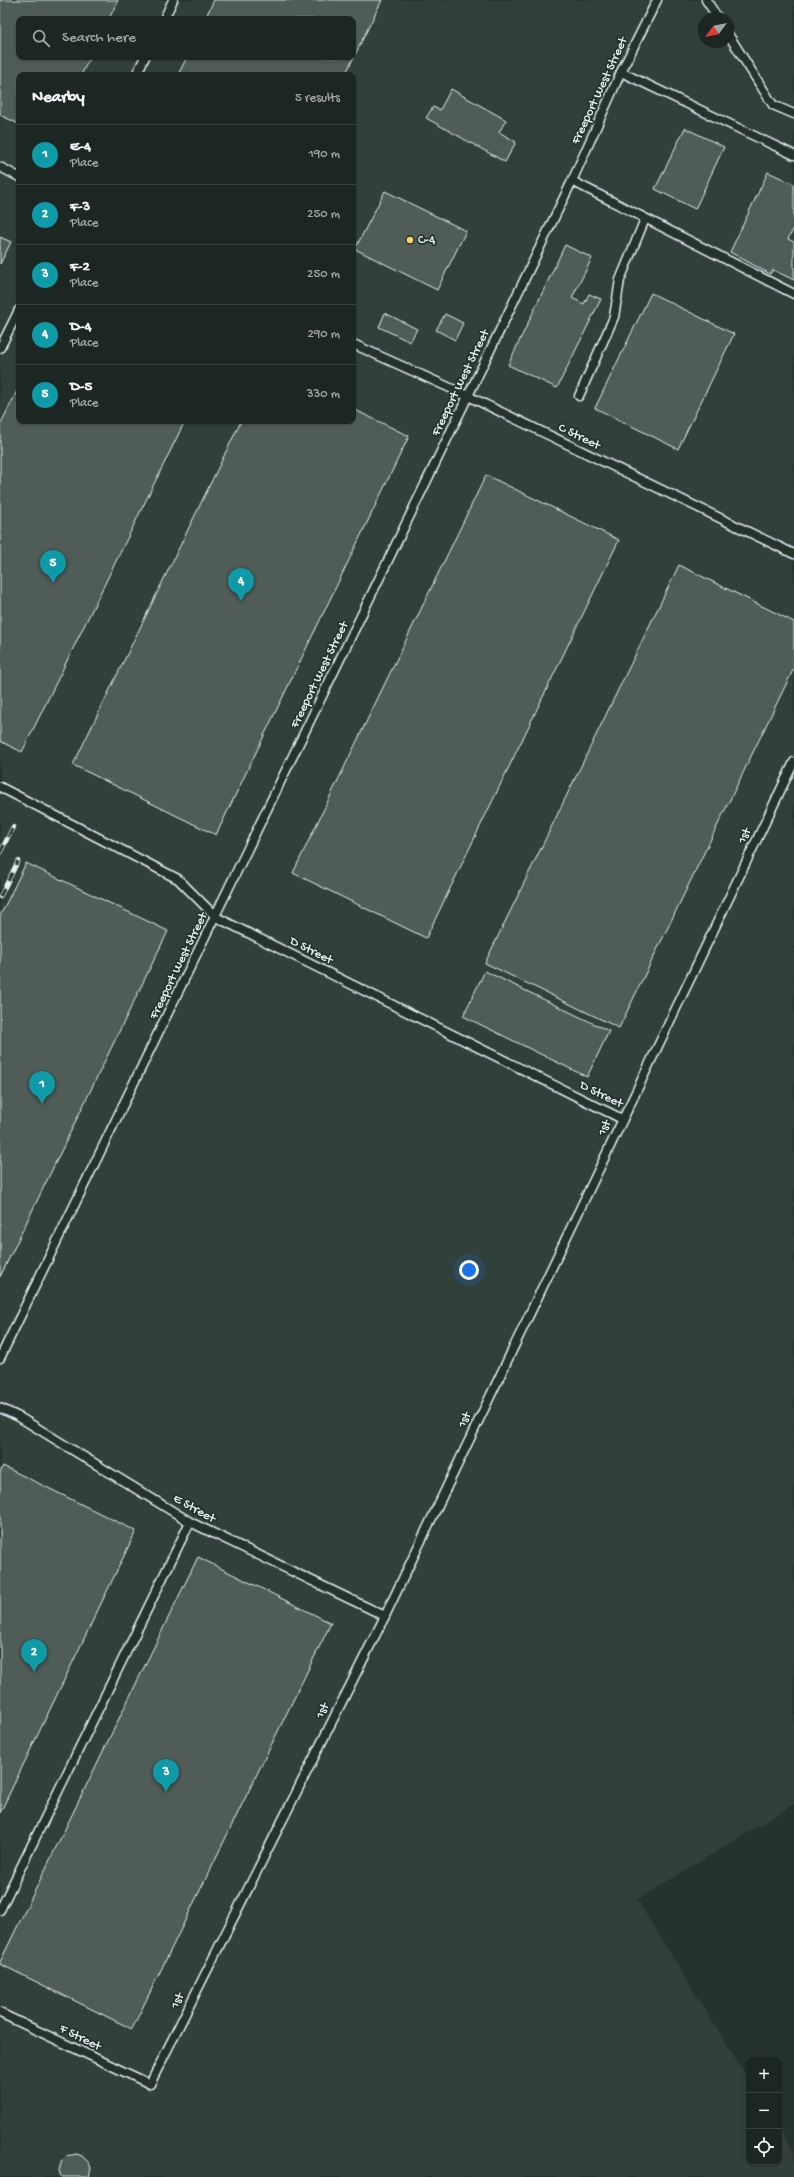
<!DOCTYPE html>
<html lang="en">
<head>
<meta charset="utf-8">
<style>
  body { margin:0; font-family:"Gochi Hand",sans-serif; background:#29322f; color:#f1f3f6 }
  .controls { position:absolute; right:12px; bottom:12px; display:grid; overflow:hidden; border-radius:8px; box-shadow:0 1px 3px #0004 }
  .controls button { width:36px; height:36px; display:grid; place-items:center; padding:0; border:0; border-bottom:1px solid #3a4340; background:#1c2622; color:#f1f3f6; font:20px sans-serif }
  .compass { position:absolute; left:698px; top:12px; width:36px; height:36px; border-radius:50%; background:#1c2622; box-shadow:0 1px 3px #0004; rotate:238deg }
  .you { position:absolute; left:469px; top:1270px; width:14px; height:14px; margin:-10px; border:3px solid #fff; border-radius:50%; background:#1a73e8; box-shadow:0 0 0 6px #1a73e833 }
  .badge { display:grid; place-items:center; width:26px; height:26px; border-radius:50%; background:#1a73e8; color:#fff; font-size:13px; font-weight:700 }
  .pin { position:absolute; translate:-50% -33px; filter:drop-shadow(0 1px 2px #0008) }
  .pin::after { content:''; position:absolute; top:21px; width:14px; height:12px; background:inherit; clip-path:polygon(0 0,100% 0,50% 100%) }
  .list { margin:0; padding:0; list-style:none }
  h2 { display:flex; justify-content:space-between; align-items:center; height:52px; margin:0; padding:0 16px; font-size:17px }
  h2 small { font-size:13px; font-weight:400; color:#a0a5a5 }
  .list li { display:grid; grid-template-columns:26px 1fr auto; gap:12px; align-items:center; box-sizing:border-box; height:60px; padding:0 16px; border-top:1px solid #3a4340 }
  .list b { display:block; font-size:15px; white-space:nowrap }
  .list p { margin:0; font-size:13px; white-space:nowrap; color:#a0a5a5 }
  .list em { font-size:13px; font-style:normal; color:#a0a5a5 }
  .icon { flex:none; width:22px; height:22px; fill:none; stroke:currentColor; stroke-width:2; stroke-linecap:round; stroke-linejoin:round }
  .map { position:relative; flex:none; width:794px; height:2177px; overflow:hidden }
  .search { position:absolute; background:#1c2622; box-shadow:0 1px 3px #0004; left:16px; top:16px; width:340px; height:44px; display:flex; align-items:center; gap:10px; box-sizing:border-box; padding:0 14px; border-radius:8px; color:#a0a5a5; font-size:15px }
  .panel { position:absolute; background:#1c2622; box-shadow:0 1px 3px #0004; left:16px; top:72px; width:340px; height:352px; border-radius:8px }
  .map>svg:first-child { display:block }
  .built { fill:#333f3a; fill-rule:evenodd }
  .building { fill:#505c59; stroke:#e8f1f8 }
  .lines { fill:none; stroke-linecap:round; stroke-linejoin:round }
  .lane-casing { stroke:#e8f1f8; stroke-width:11 }
  .lane { stroke:#26332d; stroke-width:8 }
  .rail-casing { stroke:#e8f1f8; stroke-width:4.5 }
  .rail { stroke:#26332d; stroke-width:3; stroke-dasharray:9; stroke-linecap:butt }
  .poi-dot { fill:#ffd166; stroke:#26332d; stroke-width:1.5 }
  .labels { text-anchor:middle; dominant-baseline:central; stroke-width:3.5; stroke-linejoin:round; paint-order:stroke }
  .street-label { font-size:13px; fill:#e8f1f8; stroke:#26332d }
  .poi-label { font-size:13px; fill:#e8f1f8; stroke:#26332d; text-anchor:start }
</style>
</head>
<body>
<div class="map">
<svg width="794" height="2177" viewBox="0 0 794 2177">
  <rect width="100%" height="100%" fill="#26332d"/>
  <filter id="ink" filterUnits="userSpaceOnUse"><feTurbulence type="fractalNoise" baseFrequency=".025" numOctaves="2"/><feDisplacementMap in="SourceGraphic" scale="8" xChannelSelector="R" yChannelSelector="G"/><feConvolveMatrix kernelMatrix="1 2 1 2 8 2 1 2 1" color-interpolation-filters="sRGB"/></filter>
  <g filter="url(#ink)">
    <path class="built" d="M0,0H794V1804L637,1900L749,2080V2162H779V2128L794,2152V2177H0ZM704,18H728V42H704ZM19,19H353V57H19ZM19,75H353V421H19Z"/>
    <g class="building">
      <path d="M0,0H118L109,19H19V57H90L81,75H19V124L0,115Z"/>
      <path d="M214,0H382L345,75H178L187,57H353V19H205Z"/>
      <path d="M451,89L506,120L499,132L516,142L505,162L426,118L433,107L440,110Z"/>
      <path d="M685,128L724,147L695,209L655,189Z"/>
      <path d="M768,172L794,184V228L788,239L794,242V280L773,270L770,274L730,252Z"/>
      <path d="M385,191L466,231L437,290L355,249Z"/>
      <path d="M0,237L11,242L0,264Z"/>
      <path d="M565,245L592,258L572,298L584,304L589,294L601,299L557,388L508,365Z"/>
      <path d="M651,293L734,334L678,449L595,408Z"/>
      <path d="M385,313L417,329L410,342L379,327Z"/>
      <path d="M445,314L463,323L455,340L436,330Z"/>
      <path d="M19,387V421H185L22,752L0,741V425Z"/>
      <path d="M353,409L409,436L216,835L73,765L241,421H353Z"/>
      <path d="M486,475L619,540L426,938L293,873Z"/>
      <path d="M679,565L794,622V668L619,1028L485,963Z"/>
      <path d="M26,863L168,931L0,1277V916Z"/>
      <path d="M485,971L609,1031L587,1077L463,1016Z"/>
      <path d="M3,1466L136,1531L0,1813V1473Z"/>
      <path d="M198,1557L331,1623L132,2029L0,1964V1962Z"/>
      <path d="M77,2154L82,2156L89,2163L91,2168L89,2177H61L59,2170L62,2160L66,2156Z"/>
    </g>
    <g class="lines">
      <defs>
        <g id="lane">
          <path d="M706,0L718,18"/>
          <path d="M164,19L173,0"/>
          <path d="M728,34L773,105L794,114"/>
          <path d="M621,72L794,155"/>
          <path d="M136,75L145,57"/>
          <path d="M0,167L19,177"/>
          <path d="M572,181L794,294"/>
          <path d="M353,344L468,396L794,554"/>
          <path d="M0,348L19,310"/>
          <path d="M579,396L614,317L620,280L645,219"/>
          <path d="M0,787L178,879L216,917L622,1119"/>
          <path d="M0,1358L468,396L572,181L621,72L657,0"/>
          <path d="M0,1408L19,1417L190,1522L385,1616"/>
          <path d="M0,1910L190,1522"/>
          <path d="M0,2013L150,2084L385,1616L794,762"/>
        </g>
      </defs>
      <use href="#lane" class="lane-casing"/>
      <use href="#lane" class="lane"/>
      <defs>
        <g id="rail">
          <path d="M0,853L13,827"/>
          <path d="M0,897L18,861"/>
        </g>
      </defs>
      <use href="#rail" class="rail-casing"/>
      <use href="#rail" class="rail"/>
    </g>
  </g>
  <circle class="poi-dot" cx="410" cy="240" r="4"/>
  <g class="labels">
    <g class="street-label">
      <text transform="translate(600 91) rotate(-65)">Freeport West Street</text>
      <text transform="translate(461 383) rotate(-64)">Freeport West Street</text>
      <text transform="translate(579 437) rotate(26)">C Street</text>
      <text transform="translate(320 675) rotate(-64)">Freeport West Street</text>
      <text transform="translate(745 836) rotate(-64)">1st</text>
      <text transform="translate(311 951) rotate(27)">D Street</text>
      <text transform="translate(179 966) rotate(-64)">Freeport West Street</text>
      <text transform="translate(601 1095) rotate(26)">D Street</text>
      <text transform="translate(605 1128) rotate(-64)">1st</text>
      <text transform="translate(465 1420) rotate(-64)">1st</text>
      <text transform="translate(194 1509) rotate(29)">E Street</text>
      <text transform="translate(323 1711) rotate(-63)">1st</text>
      <text transform="translate(178 2001) rotate(-63)">1st</text>
      <text transform="translate(80 2038) rotate(26)">F Street</text>
    </g>
    <g class="poi-label">
      <text x="418" y="240">C-4</text>
    </g>
  </g>
</svg>
<div class="controls">
<button>+</button>
<button>−</button>
<button><svg class="icon" aria-label="locate" viewBox="0 0 24 24"><circle cx="12" cy="12" r="6"/><path d="M12 2v4M12 18v4M2 12h4M18 12h4"/></svg></button>
</div>
<svg class="compass" viewBox="-18 -18 36 36"><path d="M0-13l5 13h-10z" fill="#e53935"/><path d="M0 13l5-13h-10z" fill="#a0a5a5"/></svg>
<div class="you"></div>
<div class="pin badge" style="left:42px;top:1104px;background:#0f9aa8">1</div>
<div class="pin badge" style="left:34px;top:1672px;background:#0f9aa8">2</div>
<div class="pin badge" style="left:166px;top:1792px;background:#0f9aa8">3</div>
<div class="pin badge" style="left:241px;top:601px;background:#0f9aa8">4</div>
<div class="pin badge" style="left:53px;top:583px;background:#0f9aa8">5</div>
<div class="search"><svg class="icon" aria-label="search" viewBox="0 0 24 24"><circle cx="10" cy="10" r="6"/><path d="M15 15l6 6"/></svg>Search here</div>
<section class="panel">
<h2>Nearby<small>5 results</small></h2>
<ul class="list">
<li><span class="badge" style="background:#0f9aa8">1</span><div><b>E-4</b><p>Place</p></div><em>190 m</em></li>
<li><span class="badge" style="background:#0f9aa8">2</span><div><b>F-3</b><p>Place</p></div><em>250 m</em></li>
<li><span class="badge" style="background:#0f9aa8">3</span><div><b>F-2</b><p>Place</p></div><em>250 m</em></li>
<li><span class="badge" style="background:#0f9aa8">4</span><div><b>D-4</b><p>Place</p></div><em>290 m</em></li>
<li><span class="badge" style="background:#0f9aa8">5</span><div><b>D-5</b><p>Place</p></div><em>330 m</em></li>
</ul>
</section>
</div>
</body>
</html>
